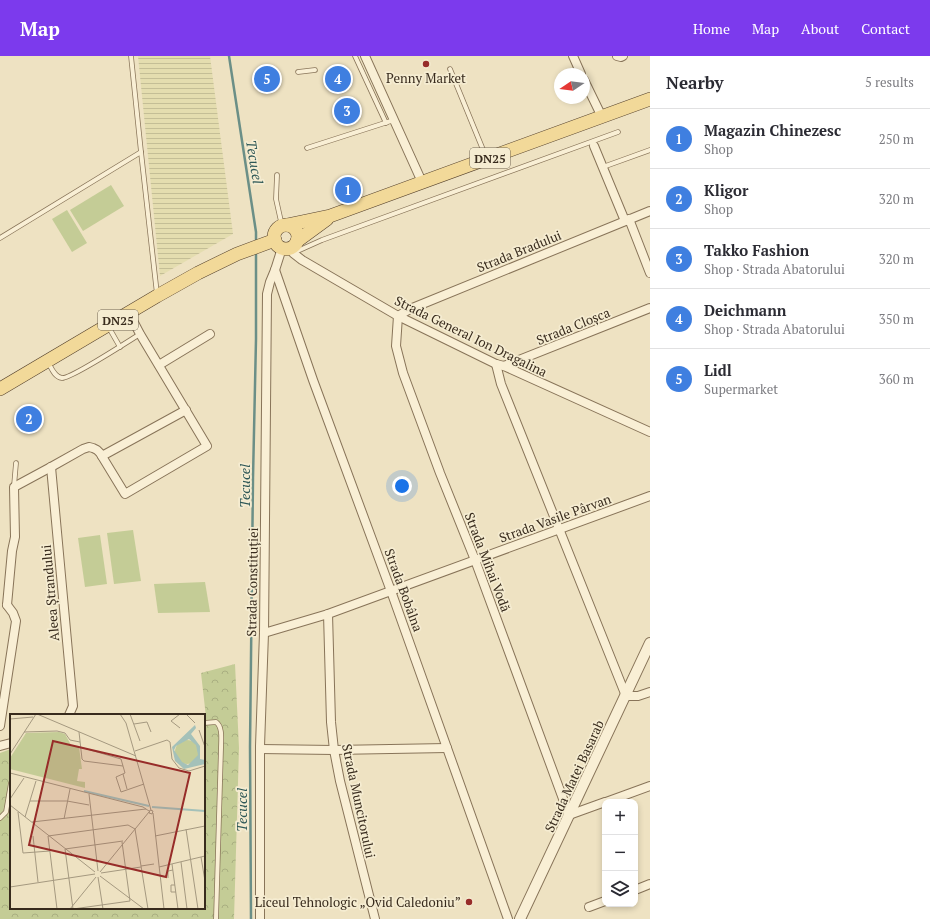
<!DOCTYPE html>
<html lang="en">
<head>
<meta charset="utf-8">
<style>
  body { margin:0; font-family:"PT Serif",serif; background:#f7f7f7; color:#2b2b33 }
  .controls { position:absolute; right:12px; bottom:12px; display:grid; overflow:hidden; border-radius:8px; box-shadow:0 2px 6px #0003 }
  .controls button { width:36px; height:36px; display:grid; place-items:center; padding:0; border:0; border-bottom:1px solid #e1e1e2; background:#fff; color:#2b2b33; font:20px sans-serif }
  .compass { position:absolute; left:554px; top:12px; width:36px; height:36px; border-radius:50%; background:#fff; box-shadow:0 2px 6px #0003; rotate:257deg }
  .you { position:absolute; left:402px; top:430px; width:14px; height:14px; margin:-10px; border:3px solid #fff; border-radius:50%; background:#1a73e8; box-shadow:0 0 0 6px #1a73e833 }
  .badge { display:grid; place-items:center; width:26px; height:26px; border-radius:50%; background:#7c3aed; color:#fff; font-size:13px; font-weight:700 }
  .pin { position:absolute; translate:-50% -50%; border:2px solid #fff; box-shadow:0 1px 4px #0006 }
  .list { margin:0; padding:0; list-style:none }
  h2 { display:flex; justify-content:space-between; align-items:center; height:52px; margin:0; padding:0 16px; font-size:17px }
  h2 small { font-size:13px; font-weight:400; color:#7c7c81 }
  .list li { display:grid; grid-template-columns:26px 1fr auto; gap:12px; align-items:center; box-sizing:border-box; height:60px; padding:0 16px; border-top:1px solid #e1e1e2 }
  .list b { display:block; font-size:15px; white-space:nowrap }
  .list p { margin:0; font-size:13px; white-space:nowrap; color:#7c7c81 }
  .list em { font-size:13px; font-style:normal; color:#7c7c81 }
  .icon { flex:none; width:22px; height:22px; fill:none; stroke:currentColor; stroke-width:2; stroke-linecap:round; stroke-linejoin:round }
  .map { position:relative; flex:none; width:650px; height:863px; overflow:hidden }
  header { display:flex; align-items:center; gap:24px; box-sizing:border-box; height:56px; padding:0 20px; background:#7c3aed; color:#fff }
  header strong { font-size:19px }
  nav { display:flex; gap:22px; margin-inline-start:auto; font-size:14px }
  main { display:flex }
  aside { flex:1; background:#fff }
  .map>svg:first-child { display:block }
  .farmland { fill:url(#farmland-rules) }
  .grass { fill:#c4cc96 }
  .park { fill:url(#park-crowns) }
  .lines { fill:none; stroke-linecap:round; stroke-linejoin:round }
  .stream { stroke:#6b8f87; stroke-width:2.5 }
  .service-casing { stroke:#887459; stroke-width:5.5 }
  .minor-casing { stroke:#887459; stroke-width:10 }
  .tertiary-casing { stroke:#887459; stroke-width:12 }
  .primary-casing { stroke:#56422d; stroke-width:14 }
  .service { stroke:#f9efd5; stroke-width:4 }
  .minor { stroke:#f9efd5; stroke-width:8 }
  .tertiary { stroke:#f9efd5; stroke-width:10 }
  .primary { stroke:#f2d999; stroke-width:13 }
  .poi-dot { fill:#972c29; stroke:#f5ecd1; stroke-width:1.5 }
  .labels { text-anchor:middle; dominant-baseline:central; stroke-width:3.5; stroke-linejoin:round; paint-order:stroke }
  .shield { fill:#f5ecd1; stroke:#716553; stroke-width:1 }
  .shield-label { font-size:12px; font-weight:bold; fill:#382b1d }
  .poi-label { font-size:13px; fill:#382b1d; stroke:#f5ecd1 }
  .street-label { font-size:13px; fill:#382b1d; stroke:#f5ecd1 }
  .water-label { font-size:14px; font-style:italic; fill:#2d5756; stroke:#f5ecd1 }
  .inset-river { fill:none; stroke:#a4c1b9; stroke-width:2 }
  .inset-road { fill:none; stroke:#a59980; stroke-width:1 }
  .view { fill:#972c29; fill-opacity:0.15; stroke:#972c29; stroke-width:2 }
  .inset-edge { fill:none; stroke:#382b1d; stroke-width:2 }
</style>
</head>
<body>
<header>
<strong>Map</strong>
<nav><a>Home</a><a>Map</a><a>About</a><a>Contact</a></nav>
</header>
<main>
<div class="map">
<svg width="650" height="863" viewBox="0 0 650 863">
  <defs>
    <pattern id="farmland-rules" width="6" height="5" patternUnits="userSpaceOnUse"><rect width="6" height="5" fill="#e4ddaf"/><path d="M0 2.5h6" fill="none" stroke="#c4be96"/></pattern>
    <pattern id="park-crowns" width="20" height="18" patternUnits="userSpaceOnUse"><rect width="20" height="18" fill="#c4cc96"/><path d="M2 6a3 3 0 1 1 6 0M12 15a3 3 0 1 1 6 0" fill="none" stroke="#a9af81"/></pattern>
  </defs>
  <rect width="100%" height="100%" fill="#eee2c2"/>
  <path class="farmland" d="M138,0H210L233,178L160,220Z"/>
  <g class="grass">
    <path d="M111,129L124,150L83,175L70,154Z"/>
    <path d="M67,154L87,187L72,196L52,163Z"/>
    <path d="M133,474L141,525L114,528L107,477Z"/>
    <path d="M100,479L107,528L85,531L78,482Z"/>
    <path d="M205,526L210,556L158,557L154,528Z"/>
  </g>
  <path class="park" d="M235,608L239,692L234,863H0V697L11,693V852H204V662L206,661L201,617Z"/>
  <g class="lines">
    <g class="stream">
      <path d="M229,0L256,176V187"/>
      <path d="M251,863L250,691L253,422L256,283V196"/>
    </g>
    <defs>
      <g id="service">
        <path d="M131,0L141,96L157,238"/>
        <path d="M355,0L386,67"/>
        <path d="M450,13L486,101"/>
        <path d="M298,16L315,14"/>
        <path d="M307,92L394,64"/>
        <path d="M603,111L650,94"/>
        <path d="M277,119L276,143L282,170"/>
        <path d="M0,182L141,96"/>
        <path d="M293,197L322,184L618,76"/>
        <path d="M108,270L120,291"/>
        <path d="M48,306C51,311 54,321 62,322C70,323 129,285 140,278"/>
        <path d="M14,430L16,407"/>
        <path d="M204,667L216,666C223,671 221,684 221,692L216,863"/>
        <path d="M0,762L6,756L11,727"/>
      </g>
      <g id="minor">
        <path d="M365,0L422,126"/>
        <path d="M573,0L581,18"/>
        <path d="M617,0L621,1L623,0"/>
        <path d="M584,24L602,61"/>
        <path d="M594,90L625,165"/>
        <path d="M629,163L650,217"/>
        <path d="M290,192L293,197L302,204L398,260L496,308L504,310L650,376"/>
        <path d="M275,214L313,324L391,535L508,863"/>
        <path d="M496,308L501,328L626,640H638L650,636"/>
        <path d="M159,309L210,278"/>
        <path d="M504,310L650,252"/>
        <path d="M102,400L186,354"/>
        <path d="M51,411L73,650L69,659"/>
        <path d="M7,549L12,495L15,481L14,431L51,411L83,393L89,391L93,392L97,394L100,397L125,438L207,390L140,278L129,257"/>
        <path d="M328,558L331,666L334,694L340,725L375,863"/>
        <path d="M264,577L328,558L650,440"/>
        <path d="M0,670L16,565L13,557L7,549"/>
        <path d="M0,690L11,687"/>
        <path d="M260,693L334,694L447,692"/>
        <path d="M605,746L569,759L475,504L440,417L403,317L396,290L398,260L410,253L650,155"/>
        <path d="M606,746L650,730"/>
        <path d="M635,834L650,828"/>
        <path d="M589,851L605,845"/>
        <path d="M260,863V690L264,577L267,238L270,226L275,214L282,192"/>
      </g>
      <path id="tertiary" d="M520,863L650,587"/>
      <g id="primary">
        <path d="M287,169L330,160L650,43"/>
        <circle cx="286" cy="181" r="12"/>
        <path d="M297,185L327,163"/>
        <path d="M0,333L157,240L198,217L237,198L275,184"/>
      </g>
    </defs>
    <use href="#service" class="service-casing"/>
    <use href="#minor" class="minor-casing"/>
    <use href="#tertiary" class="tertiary-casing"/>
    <use href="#primary" class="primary-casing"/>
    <use href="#service" class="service"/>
    <use href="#minor" class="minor"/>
    <use href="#tertiary" class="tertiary"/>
    <use href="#primary" class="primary"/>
  </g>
  <g class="poi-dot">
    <circle cx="426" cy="8" r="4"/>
    <circle cx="469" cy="846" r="4"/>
  </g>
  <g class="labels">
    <g class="shield">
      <rect x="470" y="92" width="40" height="20" rx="3"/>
      <rect x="98" y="254" width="40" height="20" rx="3"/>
    </g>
    <g class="shield-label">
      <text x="490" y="102">DN25</text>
      <text x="118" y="264">DN25</text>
    </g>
    <g class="poi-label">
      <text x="426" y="22">Penny Market</text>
      <text x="461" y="846" text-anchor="end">Liceul Tehnologic „Ovid Caledoniu”</text>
    </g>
    <g class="street-label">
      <text transform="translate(519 195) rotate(-22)">Strada Bradului</text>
      <text transform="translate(573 270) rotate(-22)">Strada Cloșca</text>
      <text transform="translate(471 280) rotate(26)">Strada General Ion Dragalina</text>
      <text transform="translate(555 462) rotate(-20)">Strada Vasile Pârvan</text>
      <text transform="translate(488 506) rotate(69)">Strada Mihai Vodă</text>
      <text transform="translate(252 526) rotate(-89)">Strada Constituției</text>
      <text transform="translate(404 534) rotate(70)">Strada Bobâlna</text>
      <text transform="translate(50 537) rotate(-95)">Aleea Ștrandului</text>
      <text transform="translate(574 720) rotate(-65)">Strada Matei Basarab</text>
      <text transform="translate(359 745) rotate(78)">Strada Muncitorului</text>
    </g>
    <g class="water-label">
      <text transform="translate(255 106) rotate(81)">Tecucel</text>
      <text transform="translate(244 430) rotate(-90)">Tecucel</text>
      <text transform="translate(241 754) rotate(-90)">Tecucel</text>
    </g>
  </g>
  <g transform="translate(10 658)">
    <rect width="195" height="195" fill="#eee2c2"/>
    <path d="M165 38a12 12 0 1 1 24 0a12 12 0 1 1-24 0Z" fill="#c4cc96"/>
    <path d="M49,18L55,20L61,31L69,33L72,55H69L67,67L75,68V74L0,55V44L16,19Z" fill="#c4cc96"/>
    <path d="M185,11L186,14L181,20L190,32V45L195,46V50L174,55L165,47L162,33ZM179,25L186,31L188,41L178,51L172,48L164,36L166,32Z" fill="#a4c1b9" fill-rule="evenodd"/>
    <path class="inset-river" d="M74,77L139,92M142,93L195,97"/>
    <path class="inset-road" d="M27,0L126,42M110,0L116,9L141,96M120,0L130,27M170,0L161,7L170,14M176,0L185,9M0,5L23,3M124,10L137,8L141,18M189,16L195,33M14,18L47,17L55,19L60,26L70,28M69,18L72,45L74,47L113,52M70,33L111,45L115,59L106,63L111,78L134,70M125,37L157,26L160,28L162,45L169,54L179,57L195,52M0,40L26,0M0,59L133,93L139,97M113,60L117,75M79,80L88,157M0,85L14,64M20,87H57L79,91M0,91L85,158M140,96L143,97L142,100L139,99ZM8,98L13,139L40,137M143,99L154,195M15,103L26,67M54,105L60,75M22,108L136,95M176,115L188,195M23,122L28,168M145,122L195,112M112,128L120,187L63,195L55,135L113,127M191,143L195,167M171,148L177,195M162,150L168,195M131,152L144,150M149,153L195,142M90,158L139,98M91,159L131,153M90,162L134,195M88,163L93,195M158,164V157L163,156M165,171H161V178H166M0,173L85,160M47,195L38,122L118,111L125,115L138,195M60,195L86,163"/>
    <path class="view" d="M43,27L180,59L156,163L19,131Z"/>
    <rect width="195" height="195" class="inset-edge"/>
  </g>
</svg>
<div class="controls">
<button>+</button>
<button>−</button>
<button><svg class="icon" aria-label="layers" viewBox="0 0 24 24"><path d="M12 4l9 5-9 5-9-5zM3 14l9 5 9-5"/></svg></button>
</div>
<svg class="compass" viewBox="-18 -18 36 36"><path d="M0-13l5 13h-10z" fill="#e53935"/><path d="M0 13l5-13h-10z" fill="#7c7c81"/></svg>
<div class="you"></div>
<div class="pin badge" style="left:348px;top:134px;background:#3f7fe0">1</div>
<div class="pin badge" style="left:29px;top:363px;background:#3f7fe0">2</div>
<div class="pin badge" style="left:347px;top:55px;background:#3f7fe0">3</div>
<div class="pin badge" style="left:338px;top:23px;background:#3f7fe0">4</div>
<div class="pin badge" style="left:267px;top:23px;background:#3f7fe0">5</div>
</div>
<aside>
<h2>Nearby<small>5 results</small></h2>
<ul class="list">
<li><span class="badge" style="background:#3f7fe0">1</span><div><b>Magazin Chinezesc</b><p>Shop</p></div><em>250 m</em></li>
<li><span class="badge" style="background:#3f7fe0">2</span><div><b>Kligor</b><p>Shop</p></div><em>320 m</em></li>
<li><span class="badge" style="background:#3f7fe0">3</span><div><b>Takko Fashion</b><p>Shop · Strada Abatorului</p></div><em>320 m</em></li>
<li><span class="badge" style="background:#3f7fe0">4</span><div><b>Deichmann</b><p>Shop · Strada Abatorului</p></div><em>350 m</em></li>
<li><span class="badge" style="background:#3f7fe0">5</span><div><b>Lidl</b><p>Supermarket</p></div><em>360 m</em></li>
</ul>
</aside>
</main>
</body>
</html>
